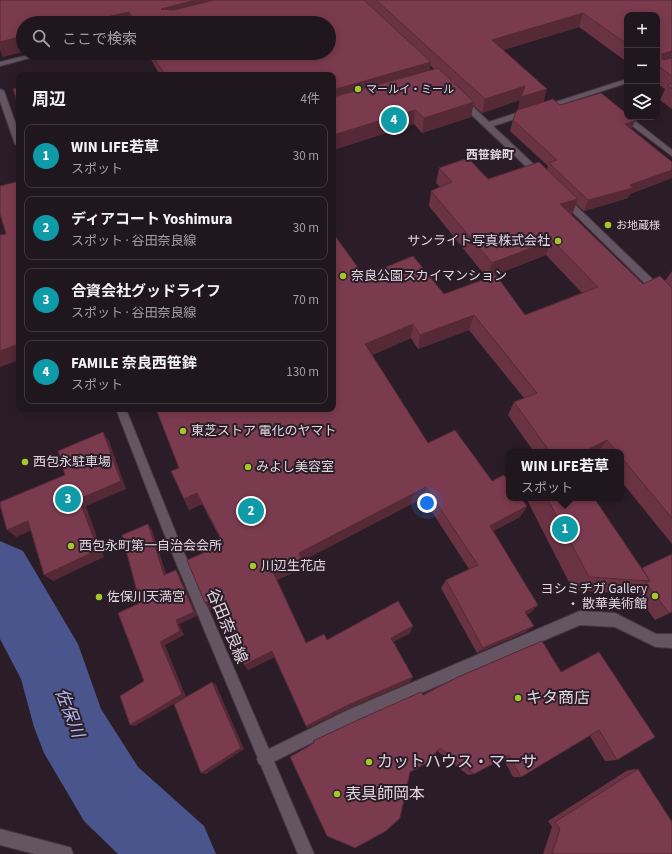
<!DOCTYPE html>
<html lang="ja">
<head>
<meta charset="utf-8">
<style>
  body { margin:0; font-family:"Source Sans 3","Noto Sans JP",sans-serif; background:#281f27; color:#f1f3f6 }
  .controls { position:absolute; right:12px; top:12px; display:grid; overflow:hidden; border-radius:8px; box-shadow:0 2px 10px #0003 }
  .controls button { width:36px; height:36px; display:grid; place-items:center; padding:0; border:0; border-bottom:1px solid #3d353c; background:#20161e; color:#f1f3f6; font:20px sans-serif }
  .you { position:absolute; left:427px; top:503px; width:14px; height:14px; margin:-10px; border:3px solid #fff; border-radius:50%; background:#1a73e8; box-shadow:0 0 0 6px #1a73e833 }
  .badge { display:grid; place-items:center; width:26px; height:26px; border-radius:50%; background:#a2c929; color:#fff; font-size:13px; font-weight:700 }
  .pin { position:absolute; translate:-50% -50%; border:2px solid #fff; box-shadow:0 1px 4px #0006 }
  .popup { position:absolute; left:506px; top:449px; width:118px; height:52px; box-sizing:border-box; display:grid; place-content:center; border-radius:8px; background:#20161e; filter:drop-shadow(0 1px 3px #0005); font-size:13px; white-space:nowrap; color:#a29fa4 }
  .popup b { font-size:15px; color:#f1f3f6 }
  .popup::after { content:''; position:absolute; left:50%; top:100%; margin-left:-8px; border:8px solid transparent; border-top-color:#20161e }
  .list { margin:0; padding:0; list-style:none }
  h2 { display:flex; justify-content:space-between; align-items:center; height:52px; margin:0; padding:0 16px; font-size:17px }
  h2 small { font-size:13px; font-weight:400; color:#a29fa4 }
  .list li { display:grid; grid-template-columns:26px 1fr auto; gap:12px; align-items:center; box-sizing:border-box; height:64px; margin:0 8px 8px; padding:0 8px; border:1px solid #3d353c; border-radius:8px }
  .list b { display:block; font-size:15px; white-space:nowrap }
  .list p { margin:0; font-size:13px; white-space:nowrap; color:#a29fa4 }
  .list em { font-size:13px; font-style:normal; color:#a29fa4 }
  .icon { flex:none; width:22px; height:22px; fill:none; stroke:currentColor; stroke-width:2; stroke-linecap:round; stroke-linejoin:round }
  .map { position:relative; flex:none; width:672px; height:854px; overflow:hidden }
  .search { position:absolute; background:#20161e; box-shadow:0 2px 10px #0003; left:16px; top:16px; width:320px; height:44px; display:flex; align-items:center; gap:10px; box-sizing:border-box; padding:0 14px; border-radius:22px; color:#a29fa4; font-size:15px }
  .panel { position:absolute; background:#20161e; box-shadow:0 2px 10px #0003; left:16px; top:72px; width:320px; height:340px; border-radius:8px }
  .map>svg:first-child { display:block }
  .lines { fill:none; stroke-linecap:round; stroke-linejoin:round }
  .river { fill:#49558c; fill-rule:evenodd }
  .minor-casing { stroke:#443942; stroke-width:2 }
  .secondary-casing { stroke:#443942; stroke-width:2 }
  .minor { fill:#655461; fill-rule:evenodd }
  .secondary { fill:#655461; fill-rule:evenodd }
  .wall { fill:#6a3343; fill-rule:evenodd }
  .shaded-wall { fill:#562937 }
  .building { fill:#7b3b4e; stroke:#562937 }
  .poi-dot { fill:#a2c929; stroke:#2b1d28; stroke-width:1.5 }
  .labels { text-anchor:middle; dominant-baseline:central; stroke-width:4; stroke-linejoin:round; paint-order:stroke }
  .far-poi-label { font-size:11px; fill:#e0d6de; stroke:#2b1d28; text-anchor:start }
  .far-neighbourhood-label { font-size:12px; font-weight:bold; fill:#e0d6de; stroke:#2b1d28 }
  .poi-label { font-size:13px; fill:#e0d6de; stroke:#2b1d28; text-anchor:start }
  .near-street-label { font-size:16px; fill:#e0d6de; stroke:#2b1d28 }
  .near-poi-label { font-size:16px; fill:#e0d6de; stroke:#2b1d28; text-anchor:start }
  .near-water-label { font-size:17px; font-style:italic; fill:#b5c1f4; stroke:#2b1d28 }
</style>
</head>
<body>
<div class="map">
<svg width="672" height="854" viewBox="0 0 672 854">
  <rect width="100%" height="100%" fill="#2b1d28"/>
  <g class="lines">
    <path class="river" d="M0,541L23,551L78,644L101,709L138,767L204,826L216,854H118L84,821L44,753L34,727L21,679L0,639Z"/>
    <defs>
      <g id="minor">
        <path d="M37,53H48L0,66V62Z"/>
        <path d="M627,79V83L547,109L540,107Z"/>
        <path d="M458,98H464L489,122L525,110H531V114L493,126L543,173V177H537L458,102Z"/>
        <path d="M619,112H625L627,117H630L672,150V156L619,116Z"/>
        <path d="M564,196L567,197L672,298V308L669,307L561,201L560,199Z"/>
        <path d="M580,611L615,613L656,634H672V648L656,647L615,627L580,625L358,720L269,764L264,766L259,764L257,759L259,754L348,710Z"/>
        <path d="M0,829L65,846L71,848L73,854H35L0,845Z"/>
      </g>
      <g id="secondary">
        <path d="M0,89L4,91L19,133V146L15,144L0,101Z"/>
        <path d="M116,409H126L179,541L314,854H298L167,541Z"/>
      </g>
    </defs>
    <use href="#minor" class="minor-casing"/>
    <use href="#secondary" class="secondary-casing"/>
    <use href="#minor" class="minor"/>
    <use href="#secondary" class="secondary"/>
  </g>
  <g class="wall">
    <path d="M0,0H672V109L660,100L665,89L657,84V15H627V62L579,27L503,50L544,102L635,121L631,129L672,162V178L630,194L628,198L584,211L576,204L571,215L643,284L665,281L672,271V544L621,481V452H534L508,415L514,402L524,398L469,330L418,349L411,338L372,355L428,443L492,481L527,506L520,517L493,531L538,605L530,613L527,614L526,632L477,653L441,588L446,580L469,569L423,498L302,561L303,568L277,580L306,643L327,640L410,633L393,642L410,682L347,709L307,728L274,657L248,670L221,606L210,610L223,544L202,504L189,510L184,499L333,409L364,276L444,294L525,315L582,293L546,255L487,278L429,206L431,191L440,187L436,183L439,168L488,179L547,169L548,166L510,131L513,120L518,110L520,100L482,113L473,105L471,117L422,133L414,124L333,150V75H160L147,53H329V23H23L3,57ZM430,65L434,69L430,70Z"/>
    <path d="M526,498H594L672,612L655,620L634,591L630,594L573,590Z"/>
    <path d="M599,652L617,760L605,761L590,736L521,777H513L503,758L474,774L468,775L437,751L423,695L561,672Z"/>
    <path d="M638,769L672,854H543L552,827L548,821L628,770Z"/>
  </g>
  <g class="shaded-wall">
    <path d="M196,0H251L165,23L161,9Z"/>
    <path d="M129,12L132,23H80Z"/>
    <path d="M583,13L579,27L489,54L492,40Z"/>
    <path d="M23,36V52L3,57L0,50V42Z"/>
    <path d="M672,51V63L660,67L662,54Z"/>
    <path d="M431,62L429,76L333,104V90Z"/>
    <path d="M525,86L547,89L543,104L517,112L520,100L482,113L485,99Z"/>
    <path d="M474,102L471,117L422,133L424,118Z"/>
    <path d="M415,110L414,124L333,150V135Z"/>
    <path d="M635,121L630,132L625,124Z"/>
    <path d="M672,170V178L630,194L628,198L584,211L588,200Z"/>
    <path d="M578,199L572,215L560,204Z"/>
    <path d="M552,240L546,255L487,278L492,263Z"/>
    <path d="M474,315L469,330L418,349L420,335Z"/>
    <path d="M413,324L411,338L364,358L365,344Z"/>
    <path d="M19,344V360L0,367V351Z"/>
    <path d="M103,432L109,441L126,489L86,506L104,557L53,581L44,575L79,499Z"/>
    <path d="M607,440L598,452H583Z"/>
    <path d="M426,487L423,498L302,561L303,568L276,580L273,572L299,553Z"/>
    <path d="M197,493L202,504L189,510L184,499Z"/>
    <path d="M527,506L520,517L484,536L490,526Z"/>
    <path d="M28,521L37,528L16,537L7,530Z"/>
    <path d="M148,524L152,530L168,580L164,575Z"/>
    <path d="M176,570L179,575L197,616L179,624L184,635L165,645L186,697L135,726L130,725L160,642Z"/>
    <path d="M217,597L222,605L210,610L205,603Z"/>
    <path d="M538,605L530,613L518,619L525,612Z"/>
    <path d="M413,626L410,633L389,644L391,638Z"/>
    <path d="M534,626L526,632L477,653L483,648Z"/>
    <path d="M272,651L275,657L248,670L244,665Z"/>
    <path d="M413,677L410,682L347,709L307,728L306,726L348,705Z"/>
    <path d="M212,682L216,685L244,749L206,774L201,773Z"/>
  </g>
  <g class="building">
    <path d="M0,0H196L161,9L174,10L214,0H364L431,62L333,90V75H165L151,53H329V23H135L129,12L80,23H23V36L0,42Z"/>
    <path d="M376,0H672V51L662,54V59L664,60L672,58V76L657,65V15H627V44L583,13L492,40L547,89L521,97L525,86L485,99Z"/>
    <path d="M438,68L474,102L424,118L415,110L333,135V97Z"/>
    <path d="M672,83V89L667,85Z"/>
    <path d="M19,87V108L13,89Z"/>
    <path d="M601,93L627,114V117H630L635,121L625,124L672,162V170L630,185L633,188L588,200L549,163L557,160L513,120L517,110L553,99L560,105Z"/>
    <path d="M468,158L488,179L539,162L578,199L560,204L643,284L660,276L672,288V518L621,457V452H617L607,440L583,452H550L514,402L537,393L474,315L420,335L413,324L365,344L428,443L455,430L492,481L504,475L509,482V498H521L527,506L490,526L538,605L525,612L534,626L483,648L446,580L478,565L426,487L299,553L302,559L273,572L306,643L324,634L327,640L398,601L413,626L391,638L413,677L348,705L306,726L272,651L244,665L217,597L205,603L187,560L224,544L197,493L184,499L171,471L179,468L156,409H333V233L364,276L413,256L444,294L496,275L525,315L598,287L552,240L492,263L431,191L452,182L439,168Z"/>
    <path d="M19,181V344L0,351V235L6,234L0,214V186Z"/>
    <path d="M103,432L121,481L79,499L98,550L44,575L28,521L7,530L0,505V502L65,475L58,451Z"/>
    <path d="M547,498H594L650,581L589,577Z"/>
    <path d="M148,524L164,575L176,570L194,612L176,620L180,631L160,642L182,694L130,725L120,696L144,681L118,613L140,603L122,535Z"/>
    <path d="M672,554V612L669,613L646,583L650,581L642,568Z"/>
    <path d="M542,641L561,672L599,652L655,737L617,760L599,730L521,777L509,755L474,774L440,748L425,764L410,772L400,818L386,831L355,848L327,836L290,757L314,743L313,741L360,719L421,692L423,695L458,677Z"/>
    <path d="M212,682L241,748L201,773L174,704Z"/>
    <path d="M638,769L672,822V854H552L560,829L555,822Z"/>
  </g>
  <g class="poi-dot">
    <circle cx="358" cy="89" r="4"/>
    <circle cx="608" cy="225" r="4"/>
    <circle cx="558" cy="241" r="4"/>
    <circle cx="343" cy="276" r="4"/>
    <circle cx="183" cy="431" r="4"/>
    <circle cx="25" cy="462" r="4"/>
    <circle cx="248" cy="467" r="4"/>
    <circle cx="71" cy="546" r="4"/>
    <circle cx="253" cy="566" r="4"/>
    <circle cx="655" cy="596" r="4"/>
    <circle cx="99" cy="597" r="4"/>
    <circle cx="518" cy="698" r="4"/>
    <circle cx="369" cy="762" r="4"/>
    <circle cx="337" cy="794" r="4"/>
  </g>
  <g class="labels">
    <g class="far-poi-label">
      <text x="366" y="89">マールイ・ミール</text>
      <text x="616" y="225">お地蔵様</text>
    </g>
    <g class="far-neighbourhood-label">
      <text x="490" y="155">西笹鉾町</text>
    </g>
    <g class="poi-label">
      <text x="550" y="241" text-anchor="end">サンライト写真株式会社</text>
      <text x="351" y="276">奈良公園スカイマンション</text>
      <text x="191" y="431">東芝ストア 電化のヤマト</text>
      <text x="33" y="462">西包永駐車場</text>
      <text x="256" y="467">みよし美容室</text>
      <text x="79" y="546">西包永町第一自治会会所</text>
      <text x="261" y="566">川辺生花店</text>
      <text x="647" y="589" text-anchor="end">ヨシミチガ Gallery<tspan x="647" dy="15">・ 散華美術館</tspan></text>
      <text x="107" y="597">佐保川天満宮</text>
    </g>
    <g class="near-street-label">
      <text transform="translate(227 626) rotate(67)">谷田奈良線</text>
    </g>
    <g class="near-poi-label">
      <text x="526" y="698">キタ商店</text>
      <text x="377" y="762">カットハウス・マーサ</text>
      <text x="345" y="794">表具師岡本</text>
    </g>
    <g class="near-water-label">
      <text transform="translate(69 713) rotate(69)">佐保川</text>
    </g>
  </g>
</svg>
<div class="controls">
<button>+</button>
<button>−</button>
<button><svg class="icon" aria-label="layers" viewBox="0 0 24 24"><path d="M12 4l9 5-9 5-9-5zM3 14l9 5 9-5"/></svg></button>
</div>
<div class="you"></div>
<div class="pin badge" style="left:565px;top:529px;background:#0f9aa8">1</div>
<div class="popup"><b>WIN LIFE若草</b>スポット</div>
<div class="pin badge" style="left:251px;top:511px;background:#0f9aa8">2</div>
<div class="pin badge" style="left:68px;top:499px;background:#0f9aa8">3</div>
<div class="pin badge" style="left:394px;top:120px;background:#0f9aa8">4</div>
<div class="search"><svg class="icon" aria-label="search" viewBox="0 0 24 24"><circle cx="10" cy="10" r="6"/><path d="M15 15l6 6"/></svg>ここで検索</div>
<section class="panel">
<h2>周辺<small>4件</small></h2>
<ul class="list">
<li><span class="badge" style="background:#0f9aa8">1</span><div><b>WIN LIFE若草</b><p>スポット</p></div><em>30 m</em></li>
<li><span class="badge" style="background:#0f9aa8">2</span><div><b>ディアコート Yoshimura</b><p>スポット · 谷田奈良線</p></div><em>30 m</em></li>
<li><span class="badge" style="background:#0f9aa8">3</span><div><b>合資会社グッドライフ</b><p>スポット · 谷田奈良線</p></div><em>70 m</em></li>
<li><span class="badge" style="background:#0f9aa8">4</span><div><b>FAMILE 奈良西笹鉾</b><p>スポット</p></div><em>130 m</em></li>
</ul>
</section>
</div>
</body>
</html>
